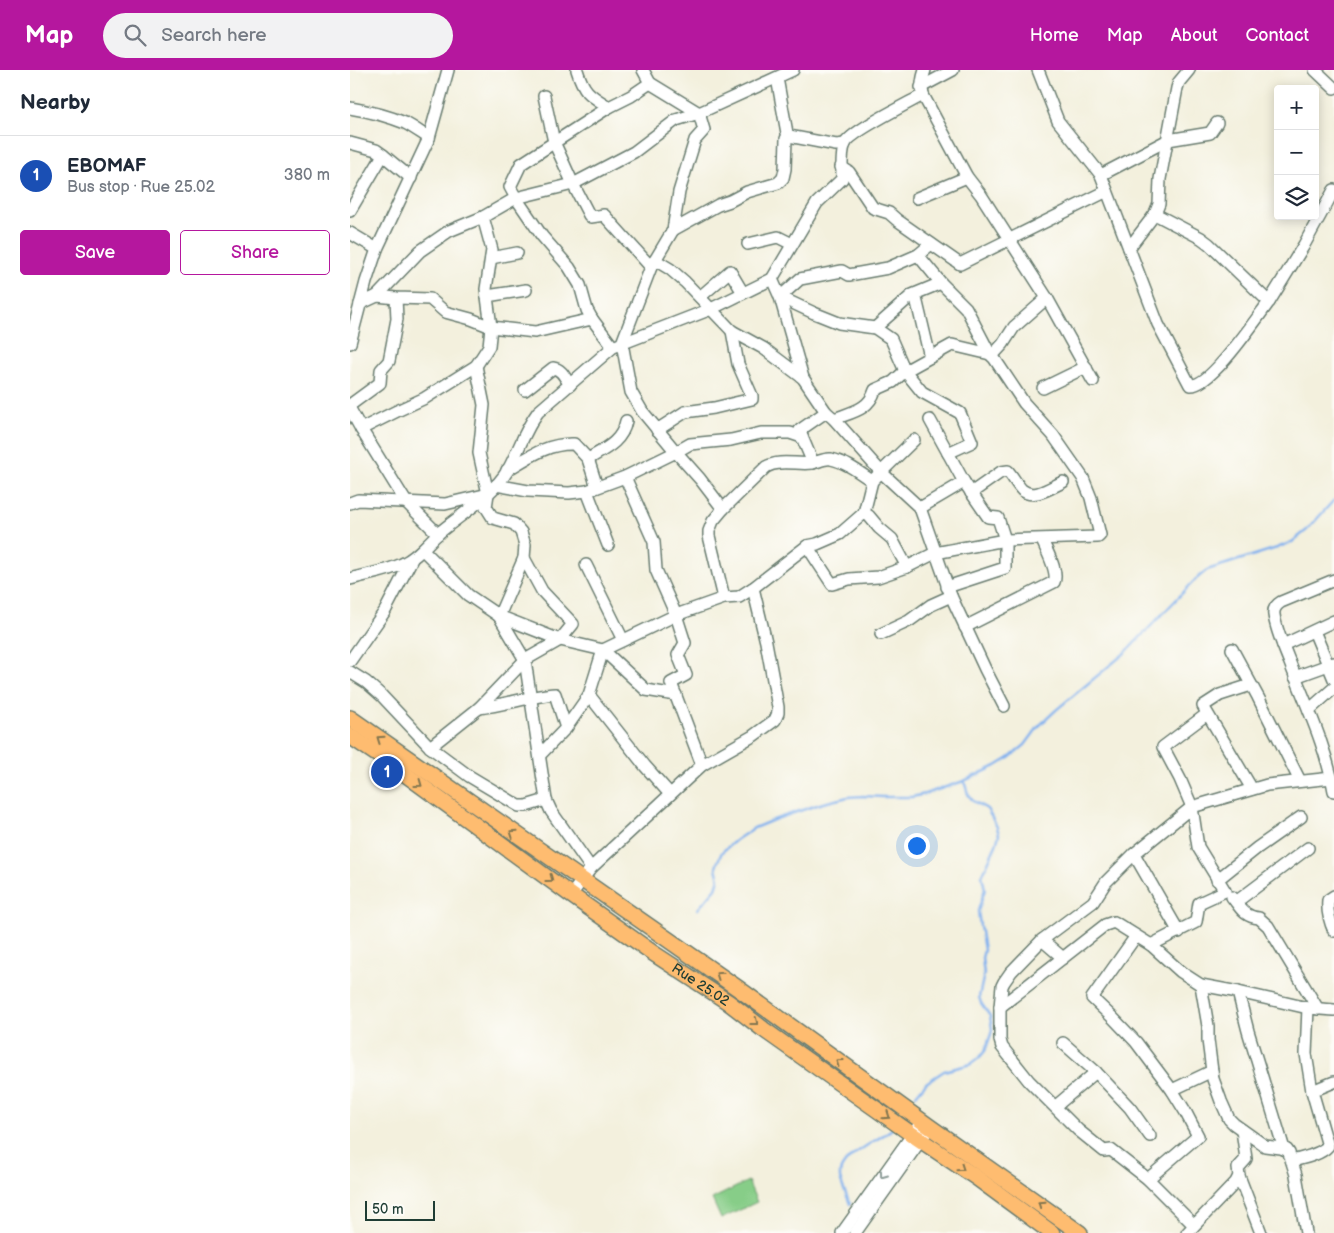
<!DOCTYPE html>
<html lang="en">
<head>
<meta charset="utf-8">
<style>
  body { margin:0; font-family:"Balsamiq Sans",sans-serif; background:#f2f2f3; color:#1f2937 }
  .controls { position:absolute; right:15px; top:15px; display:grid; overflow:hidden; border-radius:5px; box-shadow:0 2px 12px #0003 }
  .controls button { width:45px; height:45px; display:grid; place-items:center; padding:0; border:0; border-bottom:1px solid #e0e1e3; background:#fff; color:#1f2937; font:25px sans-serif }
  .scale { position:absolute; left:15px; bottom:12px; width:70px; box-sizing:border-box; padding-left:5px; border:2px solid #1f3d34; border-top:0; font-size:14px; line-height:18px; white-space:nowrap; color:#1f3d34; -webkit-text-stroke:4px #fdfcf7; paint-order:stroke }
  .you { position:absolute; left:566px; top:775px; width:18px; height:18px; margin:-12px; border:4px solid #fff; border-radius:50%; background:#1a73e8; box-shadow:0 0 0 8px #1a73e833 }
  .badge { display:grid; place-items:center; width:32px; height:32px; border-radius:50%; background:#b5179e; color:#fff; font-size:16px; font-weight:700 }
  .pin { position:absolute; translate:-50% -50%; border:2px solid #fff; box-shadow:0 1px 5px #0006 }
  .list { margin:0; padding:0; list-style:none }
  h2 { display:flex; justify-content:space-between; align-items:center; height:65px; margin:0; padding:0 20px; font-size:21px }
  h2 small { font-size:16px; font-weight:400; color:#747a83 }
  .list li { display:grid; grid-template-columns:32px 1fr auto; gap:15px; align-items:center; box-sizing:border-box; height:80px; padding:0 20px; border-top:1px solid #e0e1e3 }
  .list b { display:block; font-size:19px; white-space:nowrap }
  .list p { margin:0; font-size:16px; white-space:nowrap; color:#747a83 }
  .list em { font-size:16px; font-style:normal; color:#747a83 }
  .actions { display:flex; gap:10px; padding:15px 20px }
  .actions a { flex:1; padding:11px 0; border:1px solid #b5179e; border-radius:5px; text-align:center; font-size:18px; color:#b5179e }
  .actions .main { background:#b5179e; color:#fff }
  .icon { flex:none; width:28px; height:28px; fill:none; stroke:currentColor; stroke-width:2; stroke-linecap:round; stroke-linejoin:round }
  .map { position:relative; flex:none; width:984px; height:1163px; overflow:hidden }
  header { display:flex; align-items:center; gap:30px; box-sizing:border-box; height:70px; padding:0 25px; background:#b5179e; color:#fff }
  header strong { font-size:24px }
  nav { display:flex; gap:28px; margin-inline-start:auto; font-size:18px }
  .search { width:350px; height:45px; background:#f2f2f3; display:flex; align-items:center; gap:12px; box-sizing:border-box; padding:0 18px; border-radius:28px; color:#747a83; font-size:19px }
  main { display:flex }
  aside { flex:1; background:#fff }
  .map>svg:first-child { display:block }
  .green { fill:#87cd88; stroke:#53855e }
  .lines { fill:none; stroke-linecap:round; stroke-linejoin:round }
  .stream { stroke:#83b2ee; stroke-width:2.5 }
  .minor-casing { stroke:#697c6f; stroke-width:14 }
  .major-casing { stroke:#697c6f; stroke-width:18 }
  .minor { stroke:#fff; stroke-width:11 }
  .major { stroke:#febc70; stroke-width:15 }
  .oneway { stroke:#83764f }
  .oneway2 { stroke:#8f9e9a }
  .labels { text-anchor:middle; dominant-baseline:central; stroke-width:4; stroke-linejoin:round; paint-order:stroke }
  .street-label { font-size:14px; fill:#1f3d34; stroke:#fdfcf7 }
</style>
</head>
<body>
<header>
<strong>Map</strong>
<div class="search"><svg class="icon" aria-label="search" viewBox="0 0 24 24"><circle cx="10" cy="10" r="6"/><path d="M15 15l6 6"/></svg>Search here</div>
<nav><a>Home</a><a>Map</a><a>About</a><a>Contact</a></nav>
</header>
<main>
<aside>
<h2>Nearby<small></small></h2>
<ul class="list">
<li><span class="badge" style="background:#1a4fb4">1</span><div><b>EBOMAF</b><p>Bus stop · Rue 25.02</p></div><em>380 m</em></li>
</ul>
<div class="actions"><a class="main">Save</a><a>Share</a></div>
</aside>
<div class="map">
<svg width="984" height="1163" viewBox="0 0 984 1163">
  <rect width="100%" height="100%" fill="#fdfcf7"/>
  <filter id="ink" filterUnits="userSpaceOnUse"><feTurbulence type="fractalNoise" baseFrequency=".02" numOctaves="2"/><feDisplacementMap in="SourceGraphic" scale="10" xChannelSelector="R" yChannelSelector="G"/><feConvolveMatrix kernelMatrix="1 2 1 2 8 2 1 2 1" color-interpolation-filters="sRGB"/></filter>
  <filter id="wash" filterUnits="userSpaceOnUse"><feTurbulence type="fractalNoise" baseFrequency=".0096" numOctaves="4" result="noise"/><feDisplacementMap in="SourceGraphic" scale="20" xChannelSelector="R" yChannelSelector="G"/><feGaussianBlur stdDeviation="1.12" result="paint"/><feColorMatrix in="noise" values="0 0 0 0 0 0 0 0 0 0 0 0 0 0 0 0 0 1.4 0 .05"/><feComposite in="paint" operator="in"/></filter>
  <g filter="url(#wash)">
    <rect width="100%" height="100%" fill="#f3f0dd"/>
    <path class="green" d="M398,1111L407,1132L371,1149L362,1129Z"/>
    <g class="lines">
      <g class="stream">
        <path d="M348,839L366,818L369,809L366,798L368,791L372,782L386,770L404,758L426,749L473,733L498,727L513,726L533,727H562L575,724L614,711L646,696L659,688L675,675L689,656L706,640L776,582L845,510L857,500L927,478L942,472L957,460L984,430"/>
        <path d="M566,1025L576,1013L594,1001L621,994L629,988L635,981L641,964L642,959L640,946L631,933L629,927L634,904L632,888L634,880L630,856L628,841L635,819L632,806L646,775L649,765L647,757L637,739L623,731L618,724L614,711"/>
        <path d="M500,1134C497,1125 492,1117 490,1108C486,1087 531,1070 543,1058"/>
      </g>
    </g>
  </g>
  <g filter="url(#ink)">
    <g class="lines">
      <defs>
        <g id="minor">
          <path d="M227,0C234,23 240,25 259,37"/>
          <path d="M293,0L300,13L349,43L354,60L345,70L329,122L323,160L301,197L272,273L281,322L292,341L326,382L350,409L373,439"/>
          <path d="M575,0C572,9 571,15 573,25L617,107L631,125L697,228L743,311"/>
          <path d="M688,0L708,51L751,105L808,254L840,315C860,318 906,249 919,232"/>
          <path d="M965,0L984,18"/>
          <path d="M427,8L437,63L439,66L486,75L495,74"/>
          <path d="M571,17L603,0"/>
          <path d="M194,26L204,72L223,114L239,145L241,147L254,145L301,197"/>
          <path d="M0,38C18,41 38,46 55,53C63,57 71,63 79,68"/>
          <path d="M0,73L26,80L33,85L61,108"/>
          <path d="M491,97L499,102L523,138L539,143L547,150L610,194L757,121"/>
          <path d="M751,105L818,70L860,63L867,53"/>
          <path d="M567,128L617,107"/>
          <path d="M0,141L33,85"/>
          <path d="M805,144L851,168L859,174L919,232L954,175L984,120"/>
          <path d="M323,160L368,135L380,131L397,122L428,113L433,108L435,99L436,69L438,65"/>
          <path d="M0,163L27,179"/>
          <path d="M398,174L428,167L442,174"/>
          <path d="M581,174L568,185L538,198L499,205L492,201L450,209L430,227L464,243L489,253L525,258L541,269L555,301L572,322L610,343L622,372L598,383"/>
          <path d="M779,178L805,144L809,134L810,109L827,18L829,12L839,0"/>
          <path d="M141,188L167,183"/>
          <path d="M305,190L320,199L335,212L382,261L413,278L453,308L476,342L484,349L531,402L570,438L601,526L635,599L654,636"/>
          <path d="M422,209L430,227L453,308"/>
          <path d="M565,224L580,287"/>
          <path d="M27,226L46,228L80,229L95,242L121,249L141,257L136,219L142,180L133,147"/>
          <path d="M137,226L176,220"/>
          <path d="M350,227L380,201L393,223"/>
          <path d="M10,234L27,226L70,181L99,161L133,147L166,128L223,114L284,82L326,50L349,43L443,0"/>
          <path d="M242,249L237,240L230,215L219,197L192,166L166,128L160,117L171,94L259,37L281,26L300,13"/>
          <path d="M525,258L562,225L591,213"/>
          <path d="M0,273L16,212L27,179L79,68L98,0"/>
          <path d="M642,286L653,274L664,257L697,228"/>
          <path d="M126,296L134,335L129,383L138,424L136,437L143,448L164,454L171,462L175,475L174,488L149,546"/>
          <path d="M693,318L736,297"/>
          <path d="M175,320L203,298C212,299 215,308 220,315"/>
          <path d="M0,335L30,313L31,300L39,291L47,249L46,228"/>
          <path d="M0,339L11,359L56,432L88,464"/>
          <path d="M484,349C502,342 519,340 525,320L543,312L555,301L602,275L640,284"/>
          <path d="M580,350L614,412L638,447L648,448L655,470V498L597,517"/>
          <path d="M11,359L47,341L75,328L126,296L139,276L141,257L185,262L242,249L263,277"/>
          <path d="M307,360L335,342L364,338L402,329V326L388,294L382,261"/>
          <path d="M452,367L463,393"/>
          <path d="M238,389C255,379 272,372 276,351"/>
          <path d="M157,400C179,387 198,373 224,374L238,389L247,417"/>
          <path d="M275,407L304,472L306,500L326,545L335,573L328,585L336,605L321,613L352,695"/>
          <path d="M146,415L178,421L219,423L237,421L275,407L326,382L340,374L381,370L411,363H440L452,367L450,360L476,342"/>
          <path d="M237,421L258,475"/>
          <path d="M621,423L651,402L658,401C663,407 667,415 672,420C684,430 701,417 713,412"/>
          <path d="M0,433L8,430L95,434L134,425"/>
          <path d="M570,438L614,412"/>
          <path d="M514,443L519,446L529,458L542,469L557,497"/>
          <path d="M457,476L482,514L499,509L528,507L557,497L585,483L655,470L748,467L750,465L741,428L733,408L703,365L674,333L644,288L640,284L616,238L591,213L568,185"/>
          <path d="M73,480L118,525L149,546L210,570L253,580L296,620L326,625"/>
          <path d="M236,495L273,570"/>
          <path d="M0,509C17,504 36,502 52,494C68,487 77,473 90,462C113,443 142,426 158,400C169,380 174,361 188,342L263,277L361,239L422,209L467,133L492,109C492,100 491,81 495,74C500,62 559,33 573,25"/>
          <path d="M984,510L931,532C926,535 923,539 924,545C926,560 934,578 940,593C956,635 976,676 984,721"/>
          <path d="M374,528L359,466V461L363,451L373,439L416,397C429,389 448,395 462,393C468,392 475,388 481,389C496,392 510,403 522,411"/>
          <path d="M149,546L175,590L196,730L201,741L241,798"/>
          <path d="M615,557L704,512C709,502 696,480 692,470"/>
          <path d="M964,561L984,609"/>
          <path d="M531,564L559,551L581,535L601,526"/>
          <path d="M933,575L984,551"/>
          <path d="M882,579L908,627L950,711"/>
          <path d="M0,591L35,541L62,489"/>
          <path d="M0,602L16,612L32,626L80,677L119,706L169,736H176L196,730"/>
          <path d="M945,607L984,593"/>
          <path d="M901,615L870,625L853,636L902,719"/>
          <path d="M239,625L295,696L320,724"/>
          <path d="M129,638C155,635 180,626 205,624L216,658"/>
          <path d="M959,640L984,618"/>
          <path d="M80,677L129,638L175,590L210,570L223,554L192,521L174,488"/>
          <path d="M190,685L216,658L239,625L253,580L326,545L374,528L389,527L403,518L457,476L467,474L490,464L514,443L522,411L564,370"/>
          <path d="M784,784L829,862"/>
          <path d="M867,810L907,778L951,747"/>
          <path d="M221,825L241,798L352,695L403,666L425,650L428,643V637L416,572L403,518"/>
          <path d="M984,826L978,830C977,841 979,850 984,861"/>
          <path d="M882,827L886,832L958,778"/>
          <path d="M886,832C892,841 897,847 909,848L918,856L968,939"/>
          <path d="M786,866L742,928L763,948L786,972L822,1020L835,1041L848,1066L798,1109"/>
          <path d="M692,870L713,888"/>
          <path d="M801,875L846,852L849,833L875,821L848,777L842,737L830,709L813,677L857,644"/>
          <path d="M851,915L858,956V970L863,1009L871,1031L879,1049L884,1054L915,1076L931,1078L937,1080L939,1083L946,1105L956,1163"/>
          <path d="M888,922L898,961L934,1079"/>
          <path d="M650,937L755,855L764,852L801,875L831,902L851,915L888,922L958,938L984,940"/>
          <path d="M713,973L746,1002L780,1038L800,1066"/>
          <path d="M822,1020L862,1001"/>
          <path d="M962,1021L984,1012"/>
          <path d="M706,1036L746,1002"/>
          <path d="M942,1091C953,1088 970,1085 978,1076L962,1021L956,984L958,938"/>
          <path d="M889,1106L911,1163"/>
          <path d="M844,1155L798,1109L761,1080L754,1081L728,1060L679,1011L652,977L650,970V937L652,916L654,912L661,902L692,870L743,832L756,812L784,784L842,737L917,715L982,708"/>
          <path d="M492,1163L572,1051"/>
          <path d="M505,1163L580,1057"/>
          <path d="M837,1163L886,1112L889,1106L888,1098L896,1089L892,1060"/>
        </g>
        <g id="major">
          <path d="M0,648L389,919L580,1057L730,1163"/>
          <path id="s1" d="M0,666L40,693L221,825L303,883L378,932L413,959L563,1065L627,1108L702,1163"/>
        </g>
      </defs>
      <use href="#minor" class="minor-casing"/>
      <use href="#major" class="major-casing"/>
      <use href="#minor" class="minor"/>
      <use href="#major" class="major"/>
    </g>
    <defs><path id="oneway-chevron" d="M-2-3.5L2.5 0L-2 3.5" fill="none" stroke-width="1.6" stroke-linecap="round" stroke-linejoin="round" transform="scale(1.25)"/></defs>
    <g class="oneway">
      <use href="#oneway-chevron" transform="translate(30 669) rotate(-145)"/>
      <use href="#oneway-chevron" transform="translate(69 714) rotate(36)"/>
      <use href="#oneway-chevron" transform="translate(163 763) rotate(-145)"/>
      <use href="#oneway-chevron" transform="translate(200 809) rotate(36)"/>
      <use href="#oneway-chevron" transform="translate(369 905) rotate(-145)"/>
      <use href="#oneway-chevron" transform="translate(405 952) rotate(38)"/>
      <use href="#oneway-chevron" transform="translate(489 992) rotate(-144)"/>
      <use href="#oneway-chevron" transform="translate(537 1046) rotate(35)"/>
      <use href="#oneway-chevron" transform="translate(611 1098) rotate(34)"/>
      <use href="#oneway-chevron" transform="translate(691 1134) rotate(-145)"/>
    </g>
    <use class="oneway2" href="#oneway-chevron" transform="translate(533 1105) rotate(126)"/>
  </g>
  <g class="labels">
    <g class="street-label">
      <text stroke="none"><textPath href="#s1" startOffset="430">Rue 25.02</textPath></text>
    </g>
  </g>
</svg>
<div class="controls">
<button>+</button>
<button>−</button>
<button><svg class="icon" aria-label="layers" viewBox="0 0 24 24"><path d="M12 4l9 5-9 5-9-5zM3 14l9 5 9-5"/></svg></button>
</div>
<div class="scale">50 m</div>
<div class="you"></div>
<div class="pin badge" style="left:37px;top:702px;background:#1a4fb4">1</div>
</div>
</main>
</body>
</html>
